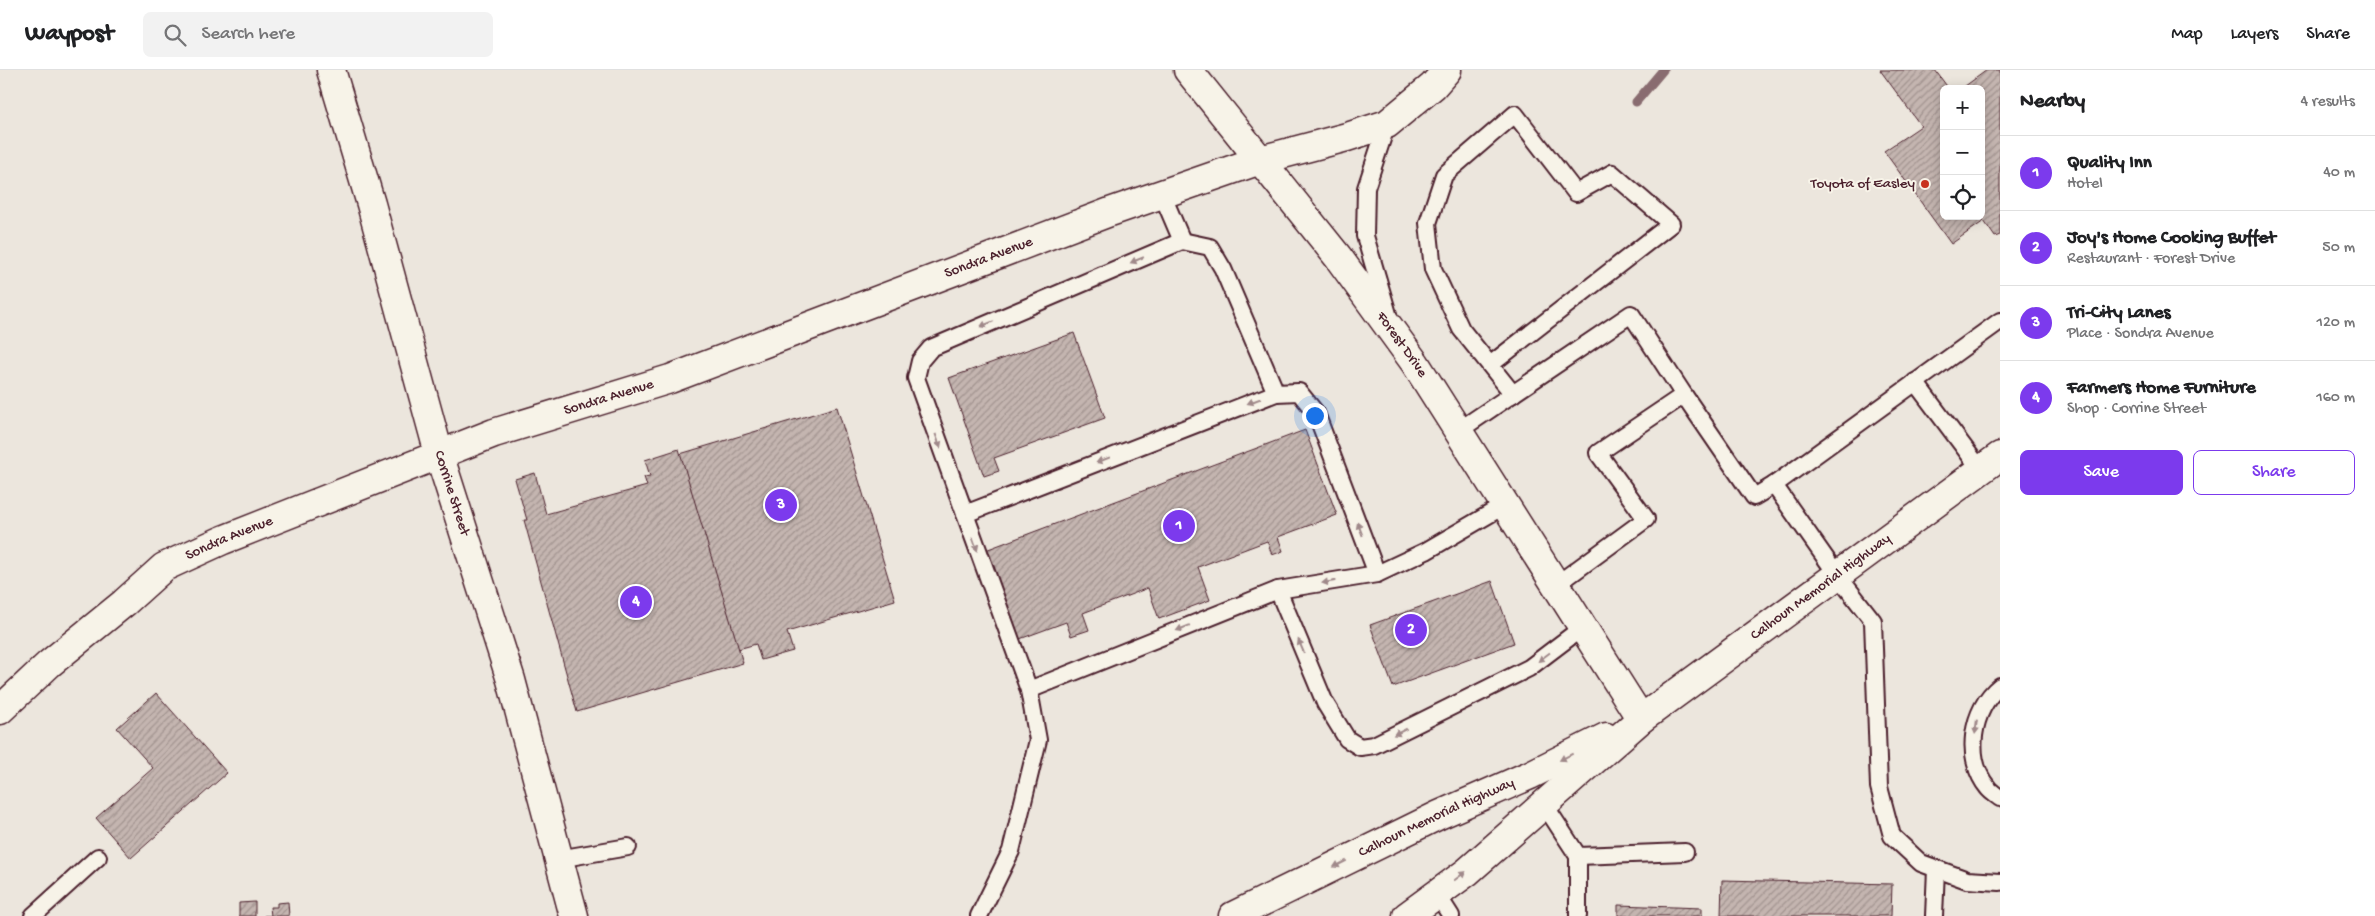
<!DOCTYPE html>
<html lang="en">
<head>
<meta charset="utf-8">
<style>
  body { margin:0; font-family:"Gochi Hand",sans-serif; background:#f2f2f2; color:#202124 }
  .controls { position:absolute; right:15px; top:15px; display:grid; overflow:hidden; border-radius:8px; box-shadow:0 2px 12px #0003 }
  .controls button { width:45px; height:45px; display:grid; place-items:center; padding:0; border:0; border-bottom:1px solid #e0e0e0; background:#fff; color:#202124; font:25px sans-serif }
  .you { position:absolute; left:1314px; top:345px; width:18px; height:18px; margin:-12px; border:4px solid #fff; border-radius:50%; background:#1a73e8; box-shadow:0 0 0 8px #1a73e833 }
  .badge { display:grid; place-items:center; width:32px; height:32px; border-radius:50%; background:#7c3aed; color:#fff; font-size:16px; font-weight:700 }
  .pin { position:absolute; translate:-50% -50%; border:2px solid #fff; box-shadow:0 1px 5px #0006 }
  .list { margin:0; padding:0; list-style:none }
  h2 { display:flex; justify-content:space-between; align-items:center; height:65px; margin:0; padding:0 20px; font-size:21px }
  h2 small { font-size:16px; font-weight:400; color:#757577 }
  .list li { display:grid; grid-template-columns:32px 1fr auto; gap:15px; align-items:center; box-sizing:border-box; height:75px; padding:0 20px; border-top:1px solid #e0e0e0 }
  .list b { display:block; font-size:19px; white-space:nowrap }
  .list p { margin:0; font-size:16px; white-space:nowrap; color:#757577 }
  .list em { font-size:16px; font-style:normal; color:#757577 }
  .actions { display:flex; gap:10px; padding:15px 20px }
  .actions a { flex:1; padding:11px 0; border:1px solid #7c3aed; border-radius:8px; text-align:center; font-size:18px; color:#7c3aed }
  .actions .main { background:#7c3aed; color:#fff }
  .icon { flex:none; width:28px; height:28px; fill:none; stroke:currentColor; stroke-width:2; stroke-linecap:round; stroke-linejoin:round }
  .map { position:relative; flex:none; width:2000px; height:846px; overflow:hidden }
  header { display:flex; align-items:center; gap:30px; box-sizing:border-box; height:70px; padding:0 25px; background:#fff; border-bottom:1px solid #e0e0e0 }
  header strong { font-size:24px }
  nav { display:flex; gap:28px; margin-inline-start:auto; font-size:18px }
  .search { width:350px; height:45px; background:#f2f2f2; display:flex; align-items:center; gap:12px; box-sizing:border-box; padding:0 18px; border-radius:8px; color:#757577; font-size:19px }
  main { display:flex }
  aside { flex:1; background:#fff }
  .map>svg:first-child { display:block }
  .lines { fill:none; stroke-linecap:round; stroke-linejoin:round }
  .stream { stroke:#896c6f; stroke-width:9 }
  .building { fill:url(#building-hatch); stroke:#4a1f2b }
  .service-casing { stroke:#4a1f2b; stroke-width:20 }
  .minor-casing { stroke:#4a1f2b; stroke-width:31 }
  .trunk-casing { stroke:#4a1f2b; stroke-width:31 }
  .service { stroke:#f7f3e8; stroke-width:16 }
  .minor { stroke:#f7f3e8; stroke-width:28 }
  .trunk { stroke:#f7f3e8; stroke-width:28 }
  .oneway { fill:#a0898a }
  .poi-dot { fill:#c8321e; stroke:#f7f3e8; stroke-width:2 }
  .labels { text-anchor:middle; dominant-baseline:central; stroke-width:4; stroke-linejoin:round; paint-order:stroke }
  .poi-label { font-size:15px; fill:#4a1f2b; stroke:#f7f3e8; text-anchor:end }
  .street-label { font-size:15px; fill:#4a1f2b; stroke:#f7f3e8 }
</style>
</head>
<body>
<header>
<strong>Waypost</strong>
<div class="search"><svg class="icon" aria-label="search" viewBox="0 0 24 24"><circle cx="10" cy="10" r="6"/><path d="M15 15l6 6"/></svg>Search here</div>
<nav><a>Map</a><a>Layers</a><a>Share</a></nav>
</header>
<main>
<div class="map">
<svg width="2000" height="846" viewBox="0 0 2000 846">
  <defs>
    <pattern id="building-hatch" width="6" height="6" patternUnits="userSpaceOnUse" patternTransform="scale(1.25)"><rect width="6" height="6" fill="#c4b5b0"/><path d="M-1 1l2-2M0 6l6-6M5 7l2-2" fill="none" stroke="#a1938f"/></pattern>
  </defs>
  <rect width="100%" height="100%" fill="#ece6dd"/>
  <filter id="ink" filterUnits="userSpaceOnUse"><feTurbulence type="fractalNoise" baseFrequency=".02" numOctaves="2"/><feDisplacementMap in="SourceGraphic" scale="10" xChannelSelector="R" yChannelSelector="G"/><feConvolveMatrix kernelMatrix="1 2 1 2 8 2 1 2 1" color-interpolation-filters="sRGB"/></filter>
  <g filter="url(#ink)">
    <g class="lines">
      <path class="stream" d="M1636,32L1663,0"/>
    </g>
    <g class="building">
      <path d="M1880,0H1935L1949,19H1944V146H1981V19H1961L1987,0H2000V165L1995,167L1984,151L1951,174L1884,81L1921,56Z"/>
      <path d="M1074,263L1105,348L994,388L999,401L984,406L949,308Z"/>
      <path d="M837,337L895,530L787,562L793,581L761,590L756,574L738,579L680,384Z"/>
      <path d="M1305,360L1337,445L1278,467L1283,481L1272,485L1267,471L1198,497L1210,530L1159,549L1148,518L1083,543L1089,560L1071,566L1066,552L1017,570L983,481Z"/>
      <path d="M679,379L743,593L577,642L524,450H527L515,409L535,403L546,444L647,416L644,407L650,406L645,390Z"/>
      <path d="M1492,511L1514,573L1393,617L1370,555Z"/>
      <path d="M156,623L227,703L131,788L96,748L153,698L117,658Z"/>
      <path d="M1722,810L1892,814L1891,846H1721Z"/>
      <path d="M255,832V846H239V833Z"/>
      <path d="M288,832L289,846H264H271L270,837H277V833Z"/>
      <path d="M1618,835L1702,838V846H1618Z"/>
    </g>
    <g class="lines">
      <defs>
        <g id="service">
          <path d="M1387,54L1366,118L1365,166L1388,244"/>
          <path d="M1162,124L1182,171L1210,177L1223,199L1276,323"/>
          <path d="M2000,251L1774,415L1838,506L1873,551L1879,717L1892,766L1921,793L1967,810L2000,812"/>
          <path d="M1490,295L1671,154L1612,103L1576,123L1515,44L1444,105L1428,153L1433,199L1461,259L1513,324"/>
          <path d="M1915,312L1981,400"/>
          <path d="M1684,325L1754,427L1774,415"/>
          <path d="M1458,361L1631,244L1684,325L1598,383L1646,449L1556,515"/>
          <path d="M965,444L916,308L920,291L931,278L1182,171"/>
          <path d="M1278,520L1377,504L1426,481L1505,435"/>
          <path d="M2000,616C1971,639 1964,689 1988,718C1991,722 1996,725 2000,728"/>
          <path d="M1029,620L965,444L1276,323L1299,322L1316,343L1377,504"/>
          <path d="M1544,734L1578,786V846"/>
          <path d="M1578,786L1685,782"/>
          <path d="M558,789L628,777"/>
          <path d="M1437,824L1451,846"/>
          <path d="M33,846L98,787"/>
          <path d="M979,846L1011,781L1038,670L1029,620L1278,520L1325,633L1347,669L1360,677L1374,675L1529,598L1583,557"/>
          <path d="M1934,846L1936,799"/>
        </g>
        <g id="minor">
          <path id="s1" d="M331,0L371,134L439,384L511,610L574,846"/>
          <path id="s2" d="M1188,0L1338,187L1415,293L1641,649"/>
          <path id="s3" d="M0,640L49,594L124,533L164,497L223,470L494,363L670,309L1110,142L1260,90L1347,67L1387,54L1433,16L1447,0"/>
        </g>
        <g id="trunk">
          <path id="s4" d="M1233,846L1439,745L1530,705L1606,667"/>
          <path id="s5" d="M1407,846L1467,802L1641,649L2000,386"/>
        </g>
      </defs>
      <use href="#service" class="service-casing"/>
      <use href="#minor" class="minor-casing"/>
      <use href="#trunk" class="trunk-casing"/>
      <use href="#service" class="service"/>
      <use href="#minor" class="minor"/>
      <use href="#trunk" class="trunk"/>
    </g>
    <defs><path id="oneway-solid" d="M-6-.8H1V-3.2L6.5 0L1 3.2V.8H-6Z" transform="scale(1.25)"/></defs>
    <g class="oneway">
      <use href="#oneway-solid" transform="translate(1137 190) rotate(157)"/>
      <use href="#oneway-solid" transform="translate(987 254) rotate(157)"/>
      <use href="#oneway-solid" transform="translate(1254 331) rotate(159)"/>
      <use href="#oneway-solid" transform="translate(938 371) rotate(70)"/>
      <use href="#oneway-solid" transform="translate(1103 390) rotate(159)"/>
      <use href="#oneway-solid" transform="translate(1360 459) rotate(-111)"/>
      <use href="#oneway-solid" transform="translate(975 474) rotate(70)"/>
      <use href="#oneway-solid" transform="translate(1329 512) rotate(171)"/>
      <use href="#oneway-solid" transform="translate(1183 558) rotate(158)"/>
      <use href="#oneway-solid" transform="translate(1301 576) rotate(-113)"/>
      <use href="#oneway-solid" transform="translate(1544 587) rotate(143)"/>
      <use href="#oneway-solid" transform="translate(1976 657) rotate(97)"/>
      <use href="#oneway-solid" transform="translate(1400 662) rotate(154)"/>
      <use href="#oneway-solid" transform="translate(1566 687) rotate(153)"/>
      <use href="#oneway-solid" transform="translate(1340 794) rotate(154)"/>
      <use href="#oneway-solid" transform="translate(1460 806) rotate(-37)"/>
    </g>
  </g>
  <circle class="poi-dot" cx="1925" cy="114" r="5"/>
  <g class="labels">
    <g class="poi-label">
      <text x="1915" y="114">Toyota of Easley</text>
    </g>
    <g class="street-label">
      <text stroke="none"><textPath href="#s3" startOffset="1099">Sondra Avenue</textPath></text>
      <text stroke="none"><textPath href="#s2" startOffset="348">Forest Drive</textPath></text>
      <text stroke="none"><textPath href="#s3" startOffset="694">Sondra Avenue</textPath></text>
      <text stroke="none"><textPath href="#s1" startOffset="440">Corrine Street</textPath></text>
      <text stroke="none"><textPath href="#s3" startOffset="289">Sondra Avenue</textPath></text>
      <text stroke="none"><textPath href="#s5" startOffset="529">Calhoun Memorial Highway</textPath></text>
      <text stroke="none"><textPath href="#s4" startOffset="226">Calhoun Memorial Highway</textPath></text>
    </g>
  </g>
</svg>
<div class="controls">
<button>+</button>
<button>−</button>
<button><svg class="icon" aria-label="locate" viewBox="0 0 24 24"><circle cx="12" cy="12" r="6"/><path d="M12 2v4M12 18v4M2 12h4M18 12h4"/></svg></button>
</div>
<div class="you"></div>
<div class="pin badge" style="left:1179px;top:456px">1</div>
<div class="pin badge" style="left:1411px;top:560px">2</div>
<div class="pin badge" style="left:781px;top:435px">3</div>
<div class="pin badge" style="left:636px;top:532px">4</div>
</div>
<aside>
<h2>Nearby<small>4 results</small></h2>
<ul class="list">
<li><span class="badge">1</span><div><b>Quality Inn</b><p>Hotel</p></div><em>40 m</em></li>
<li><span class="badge">2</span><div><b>Joy's Home Cooking Buffet</b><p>Restaurant · Forest Drive</p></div><em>50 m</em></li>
<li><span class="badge">3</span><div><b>Tri-City Lanes</b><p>Place · Sondra Avenue</p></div><em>120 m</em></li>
<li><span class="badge">4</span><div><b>Farmers Home Furniture</b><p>Shop · Corrine Street</p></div><em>160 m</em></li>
</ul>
<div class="actions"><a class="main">Save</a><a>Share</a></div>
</aside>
</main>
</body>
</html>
